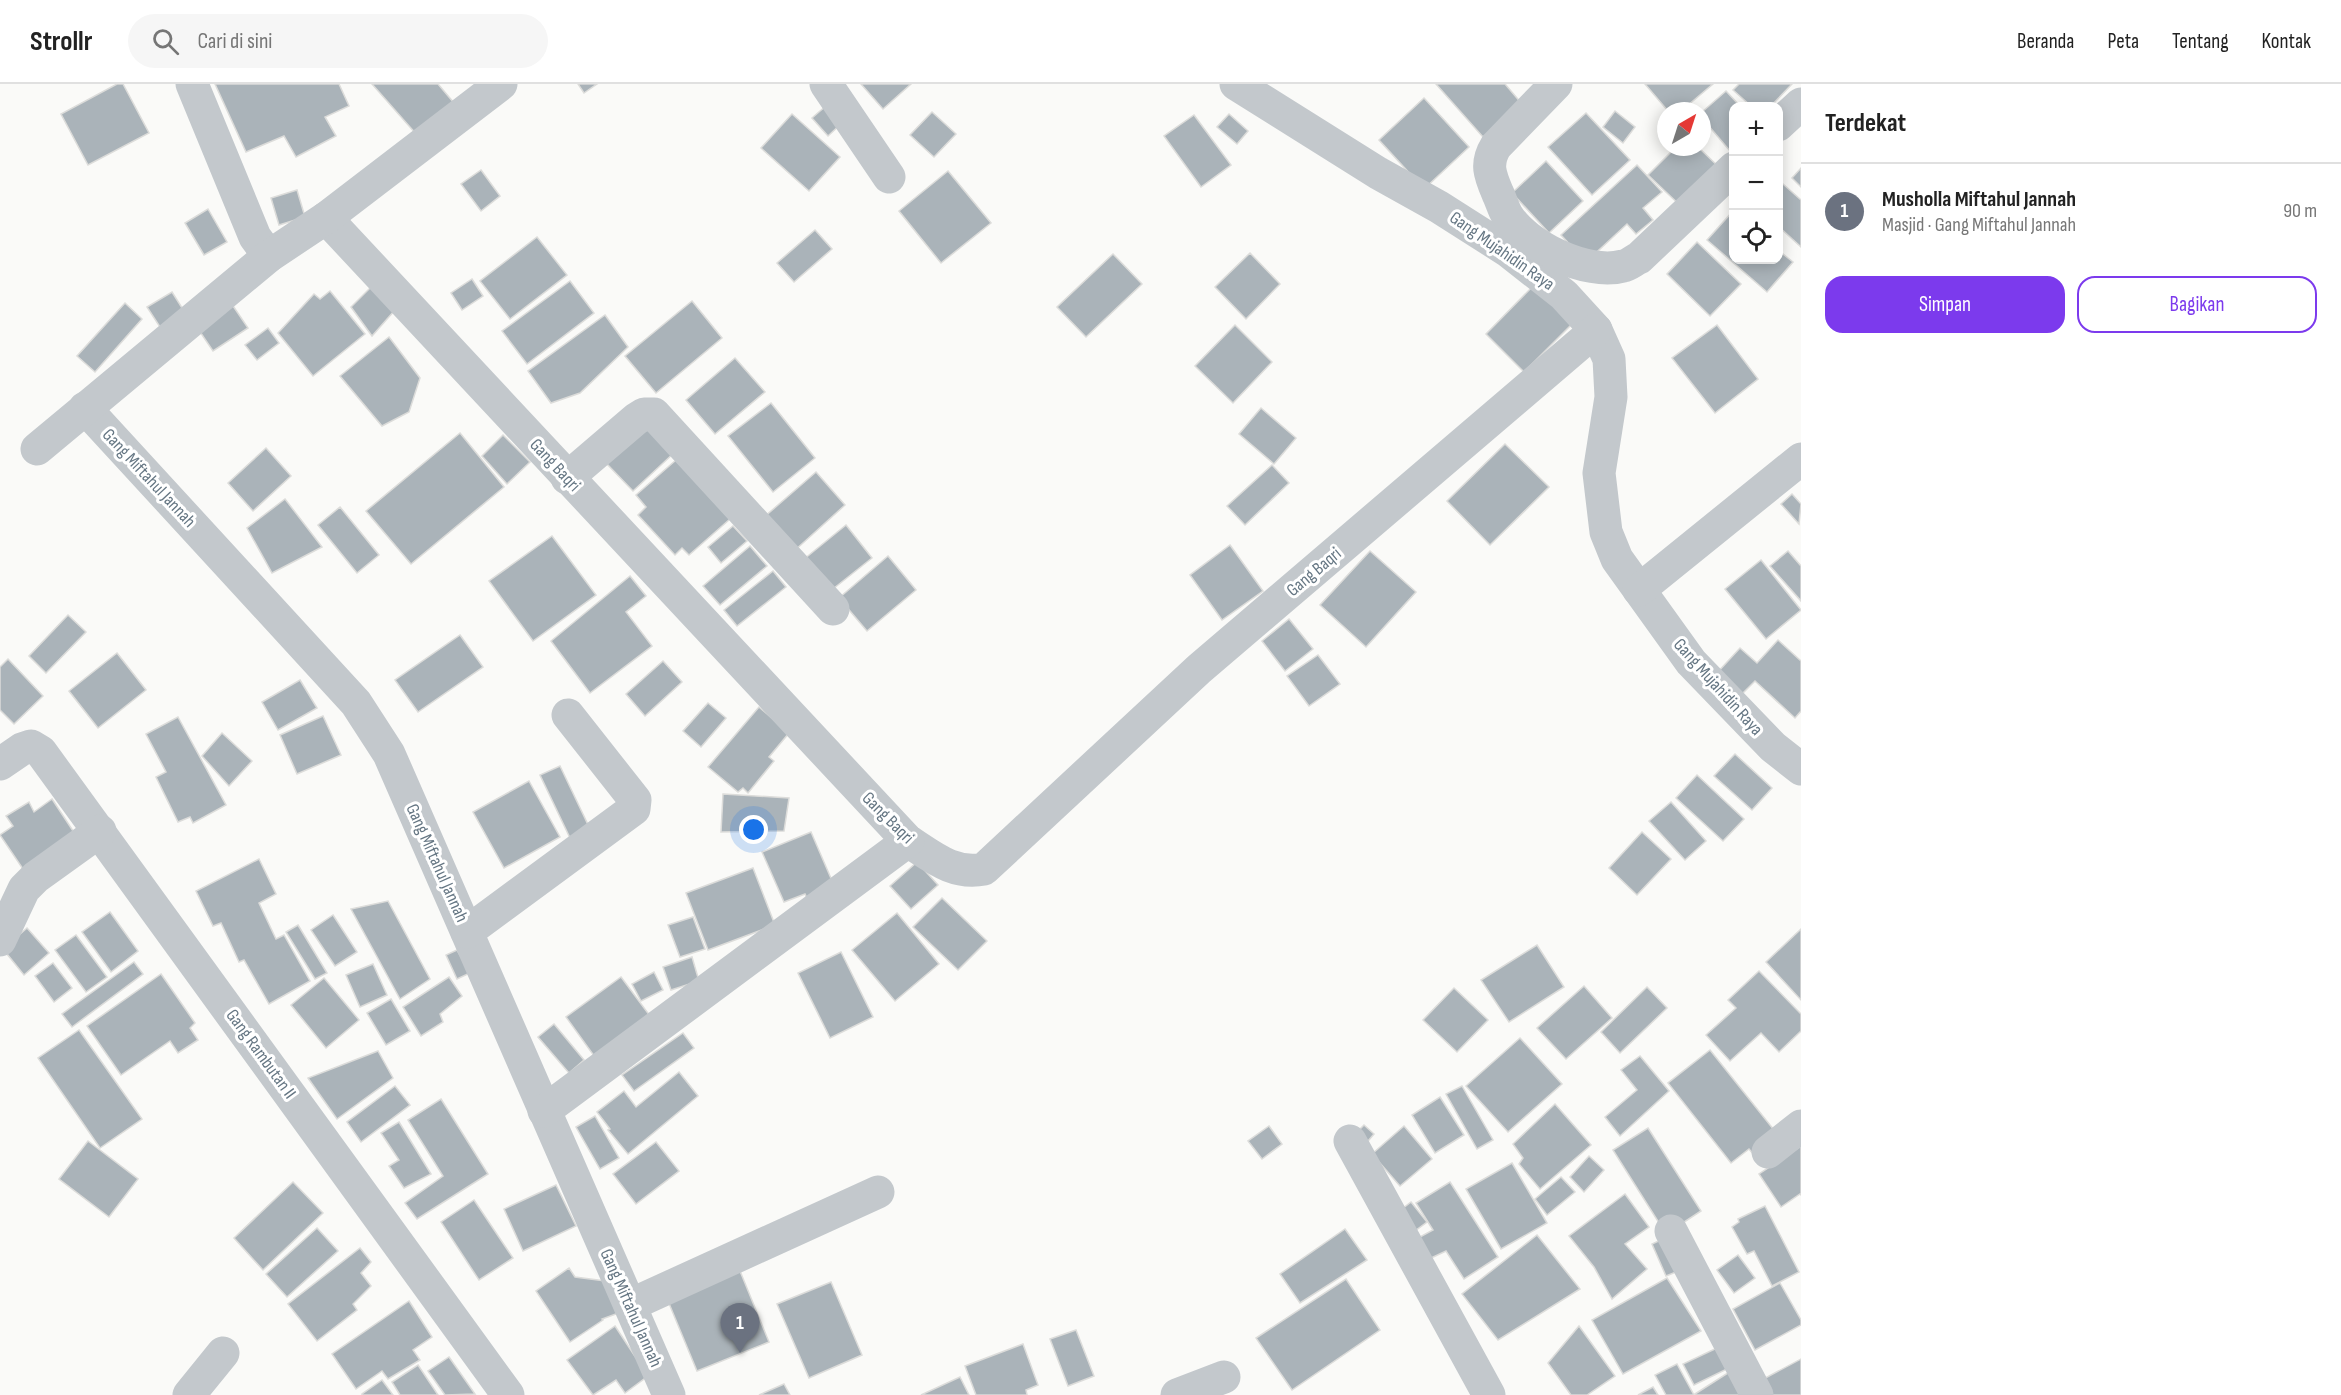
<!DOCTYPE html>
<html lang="id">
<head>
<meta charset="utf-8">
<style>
  body { margin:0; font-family:"Sofia Sans Condensed",sans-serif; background:#f6f6f6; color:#222 }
  .controls { position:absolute; right:18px; top:18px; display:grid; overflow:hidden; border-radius:12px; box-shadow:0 3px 15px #0003 }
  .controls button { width:54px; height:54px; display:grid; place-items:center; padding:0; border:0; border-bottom:2px solid #e0e0e0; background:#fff; color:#222; font:30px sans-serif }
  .compass { position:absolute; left:1657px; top:18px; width:54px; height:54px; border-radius:50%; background:#fff; box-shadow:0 3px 15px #0003; rotate:39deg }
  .you { position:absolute; left:754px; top:746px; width:21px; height:21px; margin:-15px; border:4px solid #fff; border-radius:50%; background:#1a73e8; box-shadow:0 0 0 9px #1a73e833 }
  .badge { display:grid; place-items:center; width:39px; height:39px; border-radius:50%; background:#7c3aed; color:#fff; font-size:20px; font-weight:700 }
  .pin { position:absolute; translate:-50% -50px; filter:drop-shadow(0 2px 3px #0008) }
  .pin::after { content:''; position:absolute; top:32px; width:21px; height:18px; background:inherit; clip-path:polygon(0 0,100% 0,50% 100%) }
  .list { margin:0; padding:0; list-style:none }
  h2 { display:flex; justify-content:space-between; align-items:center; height:78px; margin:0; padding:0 24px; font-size:26px }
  h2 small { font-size:20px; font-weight:400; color:#767676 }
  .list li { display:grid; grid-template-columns:39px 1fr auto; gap:18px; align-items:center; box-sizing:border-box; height:96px; padding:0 24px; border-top:2px solid #e0e0e0 }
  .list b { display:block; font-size:22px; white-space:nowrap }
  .list p { margin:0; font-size:20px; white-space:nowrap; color:#767676 }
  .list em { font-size:20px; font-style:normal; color:#767676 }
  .actions { display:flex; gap:12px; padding:18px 24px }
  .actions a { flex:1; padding:14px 0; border:2px solid #7c3aed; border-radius:18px; text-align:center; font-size:21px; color:#7c3aed }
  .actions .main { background:#7c3aed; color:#fff }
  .icon { flex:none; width:33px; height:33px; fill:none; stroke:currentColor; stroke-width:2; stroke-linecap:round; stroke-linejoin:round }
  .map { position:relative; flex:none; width:1801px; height:1311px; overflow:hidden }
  header { display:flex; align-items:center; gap:36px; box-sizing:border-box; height:84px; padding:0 30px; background:#fff; border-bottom:2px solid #e0e0e0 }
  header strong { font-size:28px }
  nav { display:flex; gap:33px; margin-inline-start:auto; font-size:21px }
  .search { width:420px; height:54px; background:#f6f6f6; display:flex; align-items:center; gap:15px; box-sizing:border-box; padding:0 21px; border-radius:33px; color:#767676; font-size:22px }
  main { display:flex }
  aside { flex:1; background:#fff }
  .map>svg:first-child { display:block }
  .building { fill:#aab3b9; stroke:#dcdcda; stroke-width:1.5 }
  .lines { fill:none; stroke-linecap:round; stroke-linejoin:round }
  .street { stroke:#c3c8cc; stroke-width:33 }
  .labels { text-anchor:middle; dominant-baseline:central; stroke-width:6; stroke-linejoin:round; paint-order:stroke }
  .street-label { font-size:18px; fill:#657683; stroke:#fff }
</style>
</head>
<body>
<header>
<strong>Strollr</strong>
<div class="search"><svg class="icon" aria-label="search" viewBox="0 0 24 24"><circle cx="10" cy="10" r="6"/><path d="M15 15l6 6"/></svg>Cari di sini</div>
<nav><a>Beranda</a><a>Peta</a><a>Tentang</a><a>Kontak</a></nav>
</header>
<main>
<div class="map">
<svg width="1801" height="1311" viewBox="0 0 1801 1311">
  <rect width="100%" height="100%" fill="#fafaf8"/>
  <g class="building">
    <path d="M117,0H123L149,49L88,81L61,30Z"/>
    <path d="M215,0H339L349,22L325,33L336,52L296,73L284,52L246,68Z"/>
    <path d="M372,0H438L454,19L417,51Z"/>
    <path d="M578,0H597L584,9Z"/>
    <path d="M861,0H911L883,25Z"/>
    <path d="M1436,0H1505L1522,20L1483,53Z"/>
    <path d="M1645,0H1713L1681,27H1668Z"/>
    <path d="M1739,0H1792L1771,22H1751L1733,6Z"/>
    <path d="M1726,7L1740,22H1734V64L1730,67L1702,34V28Z"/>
    <path d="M1424,14L1469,63L1424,105L1379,56Z"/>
    <path d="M827,21L843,38L828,52L812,34Z"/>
    <path d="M1615,27L1635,43L1623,59L1603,43Z"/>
    <path d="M932,28L956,50L934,73L910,51Z"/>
    <path d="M1586,29L1630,76L1592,111L1548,63Z"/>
    <path d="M792,30L840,73L809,107L761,64Z"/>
    <path d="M1229,30L1248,47L1237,60L1217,43Z"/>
    <path d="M1194,31L1231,81L1201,103L1164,52Z"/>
    <path d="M1676,63H1698L1723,87L1685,126L1648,91Z"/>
    <path d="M1546,77L1583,117L1549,149L1512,109Z"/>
    <path d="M1637,81L1662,108L1643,124L1653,136L1636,150L1627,140L1586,178L1561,151Z"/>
    <path d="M1801,84V103L1792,94Z"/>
    <path d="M481,86L500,112L481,127L461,100Z"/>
    <path d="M948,87L991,139L941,179L899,127Z"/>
    <path d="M1783,100L1801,116V163L1778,142V105Z"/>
    <path d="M297,106L305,133L279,141L271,114Z"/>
    <path d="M208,125L227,158L204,171L185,139Z"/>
    <path d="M1733,127L1734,176H1778V166L1793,178L1767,208L1707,156Z"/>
    <path d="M815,146L832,165L794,198L777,179Z"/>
    <path d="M537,153L567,191L510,235L480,197Z"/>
    <path d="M1697,158L1741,200L1710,232L1667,190Z"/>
    <path d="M1250,169L1280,200L1246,235L1215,203Z"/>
    <path d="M1113,170L1142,200L1086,253L1057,223Z"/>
    <path d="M472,195L483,212L462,226L451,209Z"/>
    <path d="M570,197L594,229L527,280L502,247Z"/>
    <path d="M374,200L395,226L372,252L351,223Z"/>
    <path d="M1535,200L1574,238L1524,288L1486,250Z"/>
    <path d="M330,207L365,250L313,292L278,249L314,210L320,215Z"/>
    <path d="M172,208L184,227L160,243L147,223Z"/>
    <path d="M229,216L248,244L213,267L194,239Z"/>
    <path d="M692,217L722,254L656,309L625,272Z"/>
    <path d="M125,219L142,235L95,288L77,272Z"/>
    <path d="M605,231L628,263L580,309L551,319L528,287Z"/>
    <path d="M1235,241L1272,278L1233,319L1195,282Z"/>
    <path d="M1717,241L1758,295L1715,329L1672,274Z"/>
    <path d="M268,244L279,259L257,276L245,261Z"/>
    <path d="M389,253L420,294L409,328L382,342L340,292Z"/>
    <path d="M735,274L765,308L715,350L686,316Z"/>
    <path d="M771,319L815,374L773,408L728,352Z"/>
    <path d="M1261,324L1296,354L1274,380L1239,350Z"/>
    <path d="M650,339L676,367L633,407L607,380Z"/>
    <path d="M460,349L504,403L411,480L366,427Z"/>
    <path d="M503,351L530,378L507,400L482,372Z"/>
    <path d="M1505,360L1549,403L1490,461L1447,417Z"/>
    <path d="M266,364L291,392L253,427L228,399Z"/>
    <path d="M676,376L730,435L689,471L682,464L675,471L638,431L646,423L636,411Z"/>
    <path d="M1272,381L1289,399L1245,441L1227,422Z"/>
    <path d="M816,388L845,421L793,468L763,434Z"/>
    <path d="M1792,410L1801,420L1799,440L1781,420Z"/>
    <path d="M285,415L322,463L272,489L247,444Z"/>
    <path d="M340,423L379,471L357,489L318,441Z"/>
    <path d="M846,441L872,474L824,512L798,480Z"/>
    <path d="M733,442L747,457L721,479L708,463Z"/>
    <path d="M552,452L596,511L533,557L489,497Z"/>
    <path d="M1230,461L1263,507L1222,536L1190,491Z"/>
    <path d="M750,462L767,482L720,521L703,502Z"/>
    <path d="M1370,467L1416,508L1366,563L1320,521Z"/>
    <path d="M1788,467L1801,482V517L1770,482Z"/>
    <path d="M888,472L916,506L867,547L839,514Z"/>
    <path d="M1761,476L1801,526L1766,555L1725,505Z"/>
    <path d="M773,487L786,503L737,542L724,526Z"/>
    <path d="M630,492L646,512L626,528L652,562L590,609L551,557Z"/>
    <path d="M68,531L86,548L46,589L29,572Z"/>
    <path d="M1289,535L1313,565L1285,587L1262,557Z"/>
    <path d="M460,551L483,583L418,628L395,596Z"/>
    <path d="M1778,556L1801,577V627L1795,634L1755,597L1740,612L1716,590L1740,564L1757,579Z"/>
    <path d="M117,569L146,606L98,644L69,607Z"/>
    <path d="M1318,571L1340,600L1309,622L1287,592Z"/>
    <path d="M8,575L43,612L14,640L0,626V583Z"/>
    <path d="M663,577L682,598L645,632L626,610Z"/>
    <path d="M300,596L317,624L278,646L262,618Z"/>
    <path d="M708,619L726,634L701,663L683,647Z"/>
    <path d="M759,623L789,649L769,673L774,677L748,709L743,704L738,708L708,683Z"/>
    <path d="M323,632L341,671L297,690L280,651Z"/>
    <path d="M178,633L226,721L193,739L190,733L178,738L156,693L166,688L146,650Z"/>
    <path d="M222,649L252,677L229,702L202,672Z"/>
    <path d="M1735,670L1772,704L1752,726L1714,692Z"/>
    <path d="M560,682L591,747L571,756L540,691Z"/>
    <path d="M1697,691L1744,735L1723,757L1676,714Z"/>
    <path d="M529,697L560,753L504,784L473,728Z"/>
    <path d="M723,710L789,714L784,747L721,748Z"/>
    <path d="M52,715L81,759L29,794L0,751L13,742L6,732L29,718L34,728Z"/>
    <path d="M1671,718L1706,757L1685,776L1649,737Z"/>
    <path d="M811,748L833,799L809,819L805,810L784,818L762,768Z"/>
    <path d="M1642,748L1671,775L1637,811L1609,784Z"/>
    <path d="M259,775L276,810L259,819L276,855L284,851L310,897L269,920L244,876L239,878L221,839L213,842L196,807Z"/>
    <path d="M917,778L938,801L911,825L890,802Z"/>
    <path d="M753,784L775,841L708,866L686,809Z"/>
    <path d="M942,814L987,857L958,886L913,843Z"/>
    <path d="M388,817L430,895L400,915L351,825Z"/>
    <path d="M110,828L138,867L111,888L82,848Z"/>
    <path d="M897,829L939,880L895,917L852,866Z"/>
    <path d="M333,831L357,868L335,882L311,846Z"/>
    <path d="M693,833L705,865L680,873L668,841Z"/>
    <path d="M298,841L327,889L315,895L286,848Z"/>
    <path d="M27,844L49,869L24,891L3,865Z"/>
    <path d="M1801,845V916L1766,878Z"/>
    <path d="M76,851L107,893L86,908L55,866Z"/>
    <path d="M1537,861L1564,903L1509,938L1481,896Z"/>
    <path d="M457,866L470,889L457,895L446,871Z"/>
    <path d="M841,868L873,933L830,954L798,889Z"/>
    <path d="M692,873L699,897L671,906L663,883Z"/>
    <path d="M134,878L143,890L72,943L62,930Z"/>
    <path d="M53,879L72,904L54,918L35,892Z"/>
    <path d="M373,880L387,911L360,923L346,891Z"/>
    <path d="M1759,887L1801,930V947L1779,968L1761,949L1730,977L1706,951L1736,924L1728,916Z"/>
    <path d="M654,888L663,906L641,917L632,900Z"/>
    <path d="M161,890L195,939L190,944L198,956L178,969L170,957L121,991L87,942Z"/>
    <path d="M449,893L462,912L440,930L443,938L421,952L403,923Z"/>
    <path d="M621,893L653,936L597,976L566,933Z"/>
    <path d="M324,894L359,936L326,964L291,921Z"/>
    <path d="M1584,902L1612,934L1566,975L1537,944Z"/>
    <path d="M1647,903L1667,924L1620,969L1601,948Z"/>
    <path d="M1454,904L1488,936L1457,968L1423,936Z"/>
    <path d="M391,915L410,947L386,961L367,929Z"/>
    <path d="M554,940L584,976L569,989L538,953Z"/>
    <path d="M79,946L142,1035L100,1064L38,974Z"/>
    <path d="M683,949L694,964L634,1007L622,991Z"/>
    <path d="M1520,954L1562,1000L1508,1048L1466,1002Z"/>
    <path d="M1710,966L1774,1046L1755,1072L1749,1065L1731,1079L1668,999Z"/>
    <path d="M378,967L393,994L337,1035L308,994Z"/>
    <path d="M1640,972L1669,1007L1620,1052L1605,1033L1637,1006L1621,986Z"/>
    <path d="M679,988L698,1012L628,1070L608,1046L610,1045L597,1028L624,1007L636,1023Z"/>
    <path d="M395,1002L410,1021L361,1058L347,1038Z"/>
    <path d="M1462,1002L1493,1056L1477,1065L1446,1010Z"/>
    <path d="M1440,1013L1464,1051L1435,1069L1412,1031Z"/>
    <path d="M441,1015L488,1090L417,1135L405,1119L443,1092L408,1036Z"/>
    <path d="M1555,1020L1591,1061L1540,1105L1519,1080L1523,1074L1513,1060Z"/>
    <path d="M595,1032L619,1074L600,1085L576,1043Z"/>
    <path d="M399,1038L431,1090L404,1104L389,1082L399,1076L381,1049Z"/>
    <path d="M1364,1041L1374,1050L1363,1063L1352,1053Z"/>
    <path d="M1269,1042L1282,1060L1262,1075L1248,1057Z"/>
    <path d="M1404,1042L1432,1075L1400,1102L1372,1070Z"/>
    <path d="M1648,1044L1701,1127L1666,1150L1613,1066Z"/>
    <path d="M88,1057L138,1095L109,1133L59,1095Z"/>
    <path d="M656,1058L679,1087L636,1120L613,1090Z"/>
    <path d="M1801,1062V1111L1800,1110L1781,1123L1759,1090Z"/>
    <path d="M1589,1072L1604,1086L1584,1108L1570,1093Z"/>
    <path d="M1512,1079L1547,1139L1501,1165L1466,1105Z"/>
    <path d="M1561,1093L1575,1108L1547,1131L1535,1115Z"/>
    <path d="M293,1098L323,1129L263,1186L234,1154Z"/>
    <path d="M1450,1098L1498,1173L1464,1195L1446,1167L1429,1175L1418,1154L1433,1146L1416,1119Z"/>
    <path d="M556,1101L576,1142L523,1167L504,1125Z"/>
    <path d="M1625,1110L1649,1143L1625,1160L1647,1185L1612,1215L1594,1183L1569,1152Z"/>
    <path d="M474,1116L513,1174L479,1196L441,1138Z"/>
    <path d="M1411,1118L1427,1138L1408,1152L1393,1132Z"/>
    <path d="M1765,1122L1799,1188L1772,1202L1754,1167L1747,1170L1732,1143L1739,1138L1738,1135Z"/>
    <path d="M317,1144L338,1167L287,1213L266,1190Z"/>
    <path d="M1345,1145L1367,1176L1300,1219L1280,1190Z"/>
    <path d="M1537,1151L1580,1205L1498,1256L1462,1210Z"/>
    <path d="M1671,1151L1686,1184L1666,1192L1652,1160Z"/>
    <path d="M360,1164L371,1178L361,1189L371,1202L353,1220L357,1226L317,1257L288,1220Z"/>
    <path d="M1738,1171L1755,1194L1734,1209L1717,1186Z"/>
    <path d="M569,1184L575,1193L613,1198L624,1227L602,1235L603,1236L570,1258L536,1207Z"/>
    <path d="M740,1187L769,1258L697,1287L668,1217Z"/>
    <path d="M1667,1194L1701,1247L1623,1290L1592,1236Z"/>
    <path d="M1346,1195L1380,1246L1292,1306L1256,1254Z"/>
    <path d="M831,1198L862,1271L809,1294L777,1220Z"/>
    <path d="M1780,1199L1801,1236V1241L1755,1266L1733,1225Z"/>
    <path d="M409,1217L432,1253L413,1266L420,1276L388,1295L382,1287L356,1305L332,1270Z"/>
    <path d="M615,1242L648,1292L625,1309L616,1296L593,1311L567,1276Z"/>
    <path d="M1579,1242L1615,1292L1587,1311H1571L1548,1279Z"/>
    <path d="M1076,1246L1094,1292L1068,1302L1050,1255Z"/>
    <path d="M1023,1260L1038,1301L1026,1306L1027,1311H976L965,1282Z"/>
    <path d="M1719,1263L1729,1284L1694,1301L1683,1280Z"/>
    <path d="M449,1273L475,1310L445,1311L428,1287Z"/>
    <path d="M1801,1275V1311H1763L1756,1299Z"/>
    <path d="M1677,1280L1694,1311H1666L1655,1291Z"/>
    <path d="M418,1281L438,1311H400L392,1298Z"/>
    <path d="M1734,1285L1750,1311H1696L1695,1310Z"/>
    <path d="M960,1293L969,1311H921Z"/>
    <path d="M382,1296L393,1311H362V1310Z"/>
    <path d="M784,1300L790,1311H759Z"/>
    <path d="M1653,1303L1658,1311H1638Z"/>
  </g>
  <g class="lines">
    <g class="street">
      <path d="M192,0L255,153L269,172"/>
      <path d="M826,0L889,93"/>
      <path d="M1236,0L1378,89L1439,123L1508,167L1564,211L1596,246L1609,275L1611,313L1599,389L1606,448L1617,475L1691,578L1773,663L1801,685"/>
      <path d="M1556,0L1496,62C1485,80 1490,91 1498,110C1501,116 1503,124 1507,131C1526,162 1587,192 1623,182C1629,181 1634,176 1639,174L1734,84"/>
      <path d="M1778,41L1801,20"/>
      <path d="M326,134L908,757C933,773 953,791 984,785L1199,585L1596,246"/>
      <path d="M85,324L356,619L389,670L669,1311"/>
      <path d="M37,365L269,172L326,134L501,0"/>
      <path d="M567,394L636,335L644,330H654L833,525"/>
      <path d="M1639,506L1801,375"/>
      <path d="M0,680L22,665L31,662L41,668L508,1311"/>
      <path d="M467,848L634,725L635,716L568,631"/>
      <path d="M0,856L24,805L36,793L100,747"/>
      <path d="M544,1027L908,757"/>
      <path d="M1350,1057L1489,1311"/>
      <path d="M1768,1068L1801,1042"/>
      <path d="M1671,1147L1757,1311"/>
      <path d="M630,1221L878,1108"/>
      <path d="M189,1311L223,1269"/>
      <path d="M1177,1311L1224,1293"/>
    </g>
  </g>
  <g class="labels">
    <g class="street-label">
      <text transform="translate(1502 167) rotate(35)">Gang Mujahidin Raya</text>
      <text transform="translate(555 381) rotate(47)">Gang Baqri</text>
      <text transform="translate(149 394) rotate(47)">Gang Miftahul Jannah</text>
      <text transform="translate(1314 488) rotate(-40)">Gang Baqri</text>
      <text transform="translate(1718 603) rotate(48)">Gang Mujahidin Raya</text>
      <text transform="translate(888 734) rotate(45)">Gang Baqri</text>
      <text transform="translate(437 779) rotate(66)">Gang Miftahul Jannah</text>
      <text transform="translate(261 970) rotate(54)">Gang Rambutan II</text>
      <text transform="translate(631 1224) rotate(66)">Gang Miftahul Jannah</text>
    </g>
  </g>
</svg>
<div class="controls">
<button>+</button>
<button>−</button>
<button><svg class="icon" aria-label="locate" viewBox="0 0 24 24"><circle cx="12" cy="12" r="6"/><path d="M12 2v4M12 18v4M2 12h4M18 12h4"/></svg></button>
</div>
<svg class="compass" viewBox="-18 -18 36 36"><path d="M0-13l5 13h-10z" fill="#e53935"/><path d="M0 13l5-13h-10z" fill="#767676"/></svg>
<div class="you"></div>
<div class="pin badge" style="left:740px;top:1269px;background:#6b7280">1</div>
</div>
<aside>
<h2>Terdekat<small></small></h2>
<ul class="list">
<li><span class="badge" style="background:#6b7280">1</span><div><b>Musholla Miftahul Jannah</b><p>Masjid · Gang Miftahul Jannah</p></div><em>90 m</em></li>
</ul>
<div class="actions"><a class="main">Simpan</a><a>Bagikan</a></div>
</aside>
</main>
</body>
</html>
